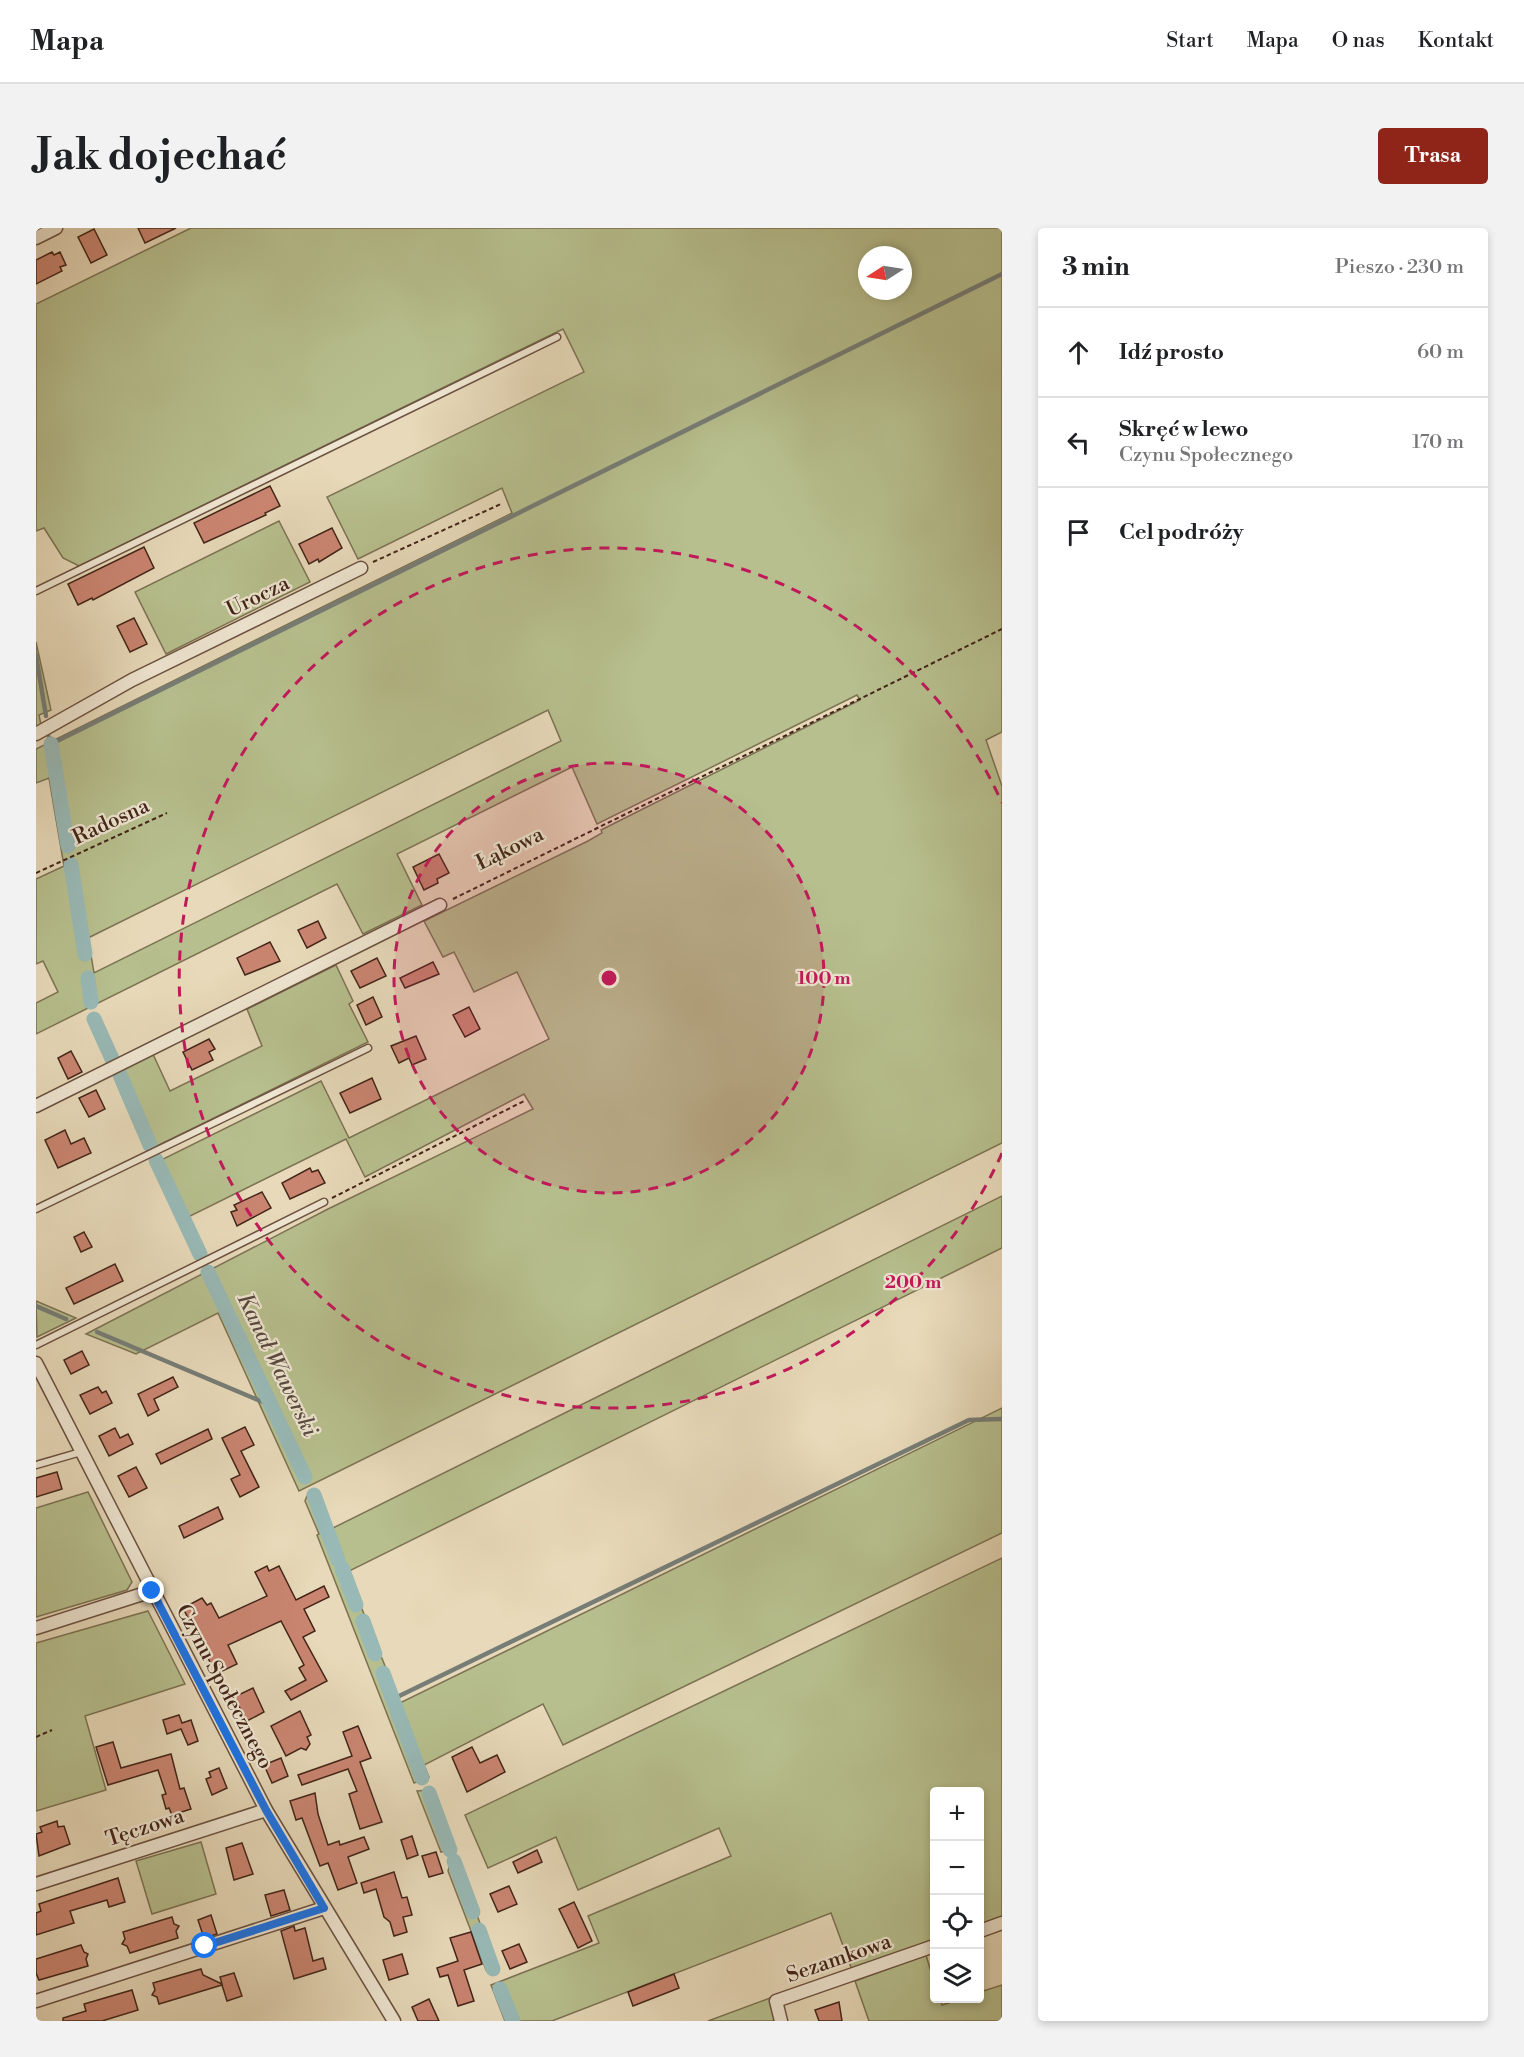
<!DOCTYPE html>
<html lang="pl">
<head>
<meta charset="utf-8">
<style>
  body { margin:0; font-family:"Libre Bodoni",serif; background:#f2f2f2; color:#202124 }
  .controls { position:absolute; right:18px; bottom:18px; display:grid; overflow:hidden; border-radius:6px; box-shadow:0 3px 9px #0003 }
  .controls button { width:54px; height:54px; display:grid; place-items:center; padding:0; border:0; border-bottom:2px solid #e0e0e0; background:#fff; color:#202124; font:30px sans-serif }
  .compass { position:absolute; left:822px; top:18px; width:54px; height:54px; border-radius:50%; background:#fff; box-shadow:0 3px 9px #0003; rotate:258deg }
  .stop { position:absolute; width:18px; height:18px; margin:-14px; border:4px solid #1a73e8; border-radius:50%; background:#fff }
  .stop.end { background:#1a73e8; border-color:#fff; box-shadow:0 2px 6px #0008 }
  .list { margin:0; padding:0; list-style:none }
  h2 { display:flex; justify-content:space-between; align-items:center; height:78px; margin:0; padding:0 24px; font-size:26px }
  h2 small { font-size:20px; font-weight:400; color:#757577 }
  .list li { display:grid; grid-template-columns:39px 1fr auto; gap:18px; align-items:center; box-sizing:border-box; height:90px; padding:0 24px; border-top:2px solid #e0e0e0 }
  .list b { display:block; font-size:22px; white-space:nowrap }
  .list p { margin:0; font-size:20px; white-space:nowrap; color:#757577 }
  .list em { font-size:20px; font-style:normal; color:#757577 }
  .icon { flex:none; width:33px; height:33px; fill:none; stroke:currentColor; stroke-width:2; stroke-linecap:round; stroke-linejoin:round }
  .map { position:relative; flex:none; width:966px; height:1793px; overflow:hidden; border-radius:6px }
  header { display:flex; align-items:center; gap:36px; box-sizing:border-box; height:84px; padding:0 30px; background:#fff; border-bottom:2px solid #e0e0e0 }
  header strong { font-size:28px }
  nav { display:flex; gap:33px; margin-inline-start:auto; font-size:21px }
  .intro { display:flex; align-items:center; justify-content:space-between; box-sizing:border-box; height:144px; padding:0 36px }
  h1 { margin:0; font-size:42px }
  .button { padding:15px 27px; border-radius:6px; background:#8f2418; color:#fff; font-size:21px; font-weight:700 }
  main { display:flex; gap:36px; padding:0 36px }
  aside { flex:1; background:#fff; border-radius:6px; box-shadow:0 3px 9px #0003 }
  .map>svg:first-child { display:block }
  .green { fill:#b7bf8e; stroke:#7c7253; stroke-width:1.5; fill-rule:evenodd }
  .lines { fill:none; stroke-linecap:round; stroke-linejoin:round }
  .stream { stroke:#767d77; stroke-width:4.5 }
  .canal { stroke:#98b9b6; stroke-width:15 }
  .building { fill:#ca8571; stroke:#422418; stroke-width:1.5 }
  .lane-casing { stroke:#6b5140; stroke-width:9 }
  .street-casing { stroke:#6b5140; stroke-width:15 }
  .path { stroke:#422418; stroke-width:2; stroke-dasharray:4.5 3; stroke-linecap:butt }
  .lane { stroke:#efe6d2; stroke-width:6 }
  .street { stroke:#efe6d2; stroke-width:12 }
  .route { stroke:#1a73e8; stroke-width:8 }
  .ring { fill:none; stroke:#c2185b; stroke-width:3; stroke-dasharray:10 8 }
  .labels { text-anchor:middle; dominant-baseline:central; stroke-width:4.5; stroke-linejoin:round; paint-order:stroke }
  .street-label { font-size:21px; fill:#422418; stroke:#efe6d2 }
  .water-label { font-size:22px; font-style:italic; fill:#584940; stroke:#efe6d2 }
  .centre { fill:#c2185b; stroke:#efe6d2; stroke-width:3 }
  .ring-label { font-size:18px; text-anchor:middle; font-weight:bold; fill:#c2185b; stroke:#efe6d2; stroke-width:4.5; stroke-linejoin:round; paint-order:stroke }
</style>
</head>
<body>
<header>
<strong>Mapa</strong>
<nav><a>Start</a><a>Mapa</a><a>O nas</a><a>Kontakt</a></nav>
</header>
<div class="intro"><h1>Jak dojechać</h1><a class="button">Trasa</a></div>
<main>
<div class="map">
<svg width="966" height="1793" viewBox="0 0 966 1793">
  <rect width="100%" height="100%" fill="#e7d9b9"/>
  <filter id="stains"><feTurbulence type="fractalNoise" baseFrequency=".00333" numOctaves="4"/><feColorMatrix values="0 0 0 0 .2 0 0 0 0 .09 0 0 0 0 .02 0 0 0 .5 -.17"/></filter>
  <radialGradient id="worn" r=".72"><stop offset=".6" stop-color="#630" stop-opacity="0"/><stop offset="1" stop-color="#630" stop-opacity=".3"/></radialGradient>
  <g class="green">
    <path d="M155,0H966V504L950,512L966,558V915L263,1263L182,1085L100,1126L50,1106L292,981L497,881L488,866L329,949L310,911L152,989L170,1026L160,1031L117,936L285,853L313,910L513,811L481,744L438,764L418,724L407,729L388,693L552,613L566,605L565,602L824,472L821,467L561,596L536,539L361,626L386,677L327,706L301,656L0,806V775L22,764L7,733L0,736V651L28,638L13,550L0,555V521L476,285L466,260L322,331L291,269L548,144L527,101L43,338L27,330L8,300L0,303V76ZM831,27H867V63H831ZM512,482L525,513L58,745L52,710Z"/>
    <path d="M243,293L274,354L130,426L99,364Z"/>
    <path d="M0,414L15,482L3,487L5,497L0,499Z"/>
    <path d="M300,737L317,773L313,776L332,814L111,923L78,845L116,824L134,863L226,818L211,781Z"/>
    <path d="M966,968V1020L311,1344L364,1475L966,1180V1305L527,1517L507,1476L388,1537L393,1549L378,1555L281,1307L283,1306L269,1273L271,1268L280,1267L295,1301Z"/>
    <path d="M0,1073L40,1090L1,1109Z"/>
    <path d="M52,1264L96,1354L91,1362L0,1389V1280Z"/>
    <path d="M966,1330V1688L944,1696V1564H898V1712L816,1742L795,1685L516,1793H469L455,1757L563,1715L552,1688L695,1628L683,1600L542,1662L520,1609L452,1640L429,1587Z"/>
    <path d="M112,1383L149,1456L49,1488L70,1562L0,1583V1415Z"/>
    <path d="M393,1562L417,1621L405,1624L381,1563Z"/>
    <path d="M165,1614L180,1666L116,1686L100,1633Z"/>
    <path d="M421,1632L461,1742H450L412,1643L414,1636Z"/>
    <path d="M890,1727L898,1754V1770L904,1771L906,1777L925,1771L944,1770V1764L966,1757V1793H833L819,1753Z"/>
    <path d="M734,1770L741,1793H672Z"/>
  </g>
  <g class="lines">
    <g class="stream">
      <path d="M0,427L10,488"/>
      <path d="M13,509L15,516L966,46"/>
      <path d="M0,1078L30,1091"/>
      <path d="M61,1104L234,1177"/>
      <path d="M357,1471L933,1192L966,1191"/>
    </g>
    <g class="canal">
      <path d="M15,516L32,618"/>
      <path d="M35,637L49,726"/>
      <path d="M52,750L55,774"/>
      <path d="M58,791L77,833"/>
      <path d="M84,847L114,917"/>
      <path d="M120,932L164,1026"/>
      <path d="M172,1044L269,1249"/>
      <path d="M278,1267L302,1332"/>
      <path d="M306,1340L320,1377"/>
      <path d="M327,1393L339,1426"/>
      <path d="M347,1445L386,1550"/>
      <path d="M393,1565L414,1622"/>
      <path d="M418,1633L437,1684"/>
      <path d="M443,1702L457,1741"/>
      <path d="M464,1761L477,1793"/>
    </g>
  </g>
  <g class="building">
    <path d="M102,0H140L109,15Z"/>
    <path d="M58,1L71,27L55,35L42,9Z"/>
    <path d="M16,24L18,27L24,24L30,37L24,39L26,43L0,56V32Z"/>
    <path d="M234,258L244,278L229,285L230,287L168,315L158,295Z"/>
    <path d="M296,300L306,320L283,334L282,331L273,336L263,316Z"/>
    <path d="M108,319L118,340L57,372L56,370L42,377L32,356Z"/>
    <path d="M98,390L111,416L94,424L81,398Z"/>
    <path d="M403,626L413,645L401,651L402,655L388,662L377,639Z"/>
    <path d="M282,693L290,710L271,720L262,702Z"/>
    <path d="M234,714L244,733L209,747L201,730Z"/>
    <path d="M341,730L350,748L324,760L315,743Z"/>
    <path d="M397,734L403,746L369,760L364,750Z"/>
    <path d="M337,769L346,789L330,797L321,777Z"/>
    <path d="M433,779L444,801L429,809L417,787Z"/>
    <path d="M380,808L390,831L376,837L373,830L363,835L355,818Z"/>
    <path d="M173,811L179,821L173,824L177,832L156,842L147,824Z"/>
    <path d="M35,823L46,844L32,851L22,830Z"/>
    <path d="M336,850L345,871L314,885L304,865Z"/>
    <path d="M60,862L69,881L53,889L43,870Z"/>
    <path d="M29,902L35,916L48,910L55,925L22,940L9,912Z"/>
    <path d="M274,940L276,944L282,942L289,955L254,971L246,955Z"/>
    <path d="M226,964L235,980L201,998L195,984L201,982L198,977Z"/>
    <path d="M48,1004L56,1019L45,1024L38,1009Z"/>
    <path d="M79,1036L87,1053L38,1076L30,1060Z"/>
    <path d="M46,1123L53,1137L35,1146L28,1132Z"/>
    <path d="M137,1149L142,1159L118,1171L123,1182L112,1188L102,1166Z"/>
    <path d="M62,1159L66,1165L70,1163L76,1175L54,1186L44,1167Z"/>
    <path d="M209,1199L218,1217L205,1223L223,1259L204,1269L195,1251L204,1247L186,1210Z"/>
    <path d="M79,1200L84,1210L92,1206L97,1216L73,1228L63,1208Z"/>
    <path d="M172,1201L176,1211L125,1236L120,1226Z"/>
    <path d="M100,1239L111,1260L93,1269L82,1248Z"/>
    <path d="M21,1244L26,1261L0,1269V1250Z"/>
    <path d="M182,1279L187,1291L148,1310L143,1298Z"/>
    <path d="M231,1338L233,1343L243,1338L260,1372L288,1358L293,1369L268,1381L279,1403L267,1409L291,1453L255,1472L249,1463L270,1452L263,1440L268,1437L245,1393L192,1417L201,1436L180,1446L147,1380L166,1370L171,1377L175,1375L183,1390L231,1368L219,1344Z"/>
    <path d="M217,1460L228,1484L211,1493L198,1469Z"/>
    <path d="M264,1483L275,1507L271,1509L274,1516L270,1522L265,1520L250,1528L235,1498Z"/>
    <path d="M143,1487L146,1495L155,1492L162,1513L152,1517L145,1501L131,1506L127,1492Z"/>
    <path d="M322,1498L335,1530L324,1534L346,1594L324,1601L313,1566L321,1563L312,1541L266,1557L262,1547L316,1528L307,1504Z"/>
    <path d="M77,1514L85,1540L135,1526L144,1561L148,1560L155,1581L136,1587L133,1580L130,1581L126,1567L130,1566L122,1542L72,1557L60,1519Z"/>
    <path d="M436,1519L444,1535L461,1527L469,1544L431,1564L416,1529Z"/>
    <path d="M245,1530L252,1548L236,1555L228,1537Z"/>
    <path d="M183,1540L191,1560L176,1567L170,1551L175,1549L173,1544Z"/>
    <path d="M279,1565L282,1586L292,1617L303,1613L304,1617L328,1609L333,1621L312,1629L321,1655L302,1662L292,1635L284,1638L266,1590L260,1592L254,1573Z"/>
    <path d="M21,1593L22,1599L28,1598L34,1616L3,1628L0,1606L6,1604L4,1599Z"/>
    <path d="M376,1608L382,1627L371,1631L365,1612Z"/>
    <path d="M206,1615L217,1646L198,1652L190,1620Z"/>
    <path d="M501,1622L506,1634L482,1645L477,1634Z"/>
    <path d="M400,1624L407,1645L393,1649L386,1628Z"/>
    <path d="M358,1644L366,1670L371,1669L376,1687L367,1689L371,1704L358,1708L354,1694L348,1689L340,1661L328,1665L325,1655Z"/>
    <path d="M82,1650L89,1674L73,1679L71,1672L34,1683L38,1695L0,1707V1685L5,1683L3,1676Z"/>
    <path d="M473,1658L481,1676L462,1684L454,1666Z"/>
    <path d="M248,1662L254,1682L235,1688L229,1667Z"/>
    <path d="M538,1674L556,1713L542,1720L523,1681Z"/>
    <path d="M175,1687L181,1706L168,1710L162,1692Z"/>
    <path d="M136,1689L138,1696L143,1698L140,1703L142,1710L94,1725L91,1718L86,1716L89,1711L87,1704Z"/>
    <path d="M258,1698L259,1703L269,1700L277,1733L287,1730L290,1741L258,1751L245,1703Z"/>
    <path d="M435,1704L446,1736L428,1742L438,1773L422,1778L412,1747L404,1749L401,1740L422,1733L414,1710Z"/>
    <path d="M483,1716L491,1734L474,1741L466,1723Z"/>
    <path d="M45,1717L48,1724L52,1726L50,1731L52,1738L3,1752L0,1745V1731Z"/>
    <path d="M366,1726L372,1746L353,1752L347,1732Z"/>
    <path d="M165,1741L167,1747L186,1756L184,1749L198,1745L206,1768L191,1773L186,1757L123,1776L121,1769L116,1767L119,1762L117,1755Z"/>
    <path d="M638,1746L643,1760L597,1778L592,1764Z"/>
    <path d="M96,1762L102,1782L66,1793H27V1790L50,1783L48,1776Z"/>
    <path d="M393,1771L403,1793H382L376,1779Z"/>
    <path d="M803,1774L806,1793H783L779,1782Z"/>
  </g>
  <g class="lines">
    <defs>
      <g id="lane">
        <path d="M0,363L521,109"/>
        <path d="M0,981L332,820"/>
        <path d="M0,1117L288,974"/>
        <path d="M0,1237L45,1224"/>
      </g>
      <g id="street">
        <path d="M0,10L20,0"/>
        <path d="M0,506L96,452L325,340"/>
        <path d="M0,878L404,677"/>
        <path d="M0,1135L230,1582L358,1793"/>
        <path d="M0,1400L116,1363"/>
        <path d="M0,1656L230,1582"/>
        <path d="M944,1703L966,1695"/>
        <path d="M0,1773L288,1680"/>
        <path d="M745,1793L740,1773L898,1718"/>
      </g>
    </defs>
    <use href="#lane" class="lane-casing"/>
    <use href="#street" class="street-casing"/>
    <g class="path">
      <path d="M337,334L465,276"/>
      <path d="M0,645L131,585"/>
      <path d="M417,671L966,401"/>
      <path d="M296,970L490,872"/>
      <path d="M0,1509L16,1502"/>
    </g>
    <use href="#lane" class="lane"/>
    <use href="#street" class="street"/>
  </g>
  <g class="lines">
    <path class="route" d="M116,1363L230,1582L288,1680L169,1718"/>
  </g>
  <circle cx="573" cy="750" r="215" fill="#c2185b" fill-opacity=".12"/>
  <g class="ring">
    <circle cx="573" cy="750" r="215"/>
    <path d="M966 925A430 430 0 1 1 966 575"/>
  </g>
  <g class="labels">
    <g class="street-label">
      <text transform="translate(222 369) rotate(-26)">Urocza</text>
      <text transform="translate(75 594) rotate(-25)">Radosna</text>
      <text transform="translate(474 621) rotate(-26)">Łąkowa</text>
      <text transform="translate(188 1459) rotate(62)">Czynu Społecznego</text>
      <text transform="translate(109 1600) rotate(-18)">Tęczowa</text>
      <text transform="translate(803 1731) rotate(-19)">Sezamkowa</text>
    </g>
    <g class="water-label">
      <text transform="translate(241 1137) rotate(64)">Kanał Wawerski</text>
    </g>
  </g>
  <circle cx="573" cy="750" r="9" class="centre"/>
  <g class="ring-label">
    <text x="788" y="756">100 m</text>
    <text x="877" y="1060">200 m</text>
  </g>
  <rect width="100%" height="100%" filter="url(#stains)"/>
  <rect width="100%" height="100%" fill="url(#worn)"/>
</svg>
<div class="controls">
<button>+</button>
<button>−</button>
<button><svg class="icon" aria-label="locate" viewBox="0 0 24 24"><circle cx="12" cy="12" r="6"/><path d="M12 2v4M12 18v4M2 12h4M18 12h4"/></svg></button>
<button><svg class="icon" aria-label="layers" viewBox="0 0 24 24"><path d="M12 4l9 5-9 5-9-5zM3 14l9 5 9-5"/></svg></button>
</div>
<svg class="compass" viewBox="-18 -18 36 36"><path d="M0-13l5 13h-10z" fill="#e53935"/><path d="M0 13l5-13h-10z" fill="#757577"/></svg>
<div class="stop" style="left:169px;top:1718px"></div>
<div class="stop end" style="left:116px;top:1363px"></div>
</div>
<aside>
<h2>3 min<small>Pieszo · 230 m</small></h2>
<ul class="list">
<li><svg class="icon" aria-label="ahead" viewBox="0 0 24 24"><path d="M12 20V5M6 11l6-6 6 6"/></svg><div><b>Idź prosto</b></div><em>60 m</em></li>
<li><svg class="icon" aria-label="left" viewBox="0 0 24 24"><path d="M17 20v-9H6M10 6l-5 5 5 5"/></svg><div><b>Skręć w lewo</b><p>Czynu Społecznego</p></div><em>170 m</em></li>
<li><svg class="icon" aria-label="arrive" viewBox="0 0 24 24"><path d="M6 21V4h12l-3 4 3 4H6"/></svg><div><b>Cel podróży</b></div></li>
</ul>
</aside>
</main>
</body>
</html>
